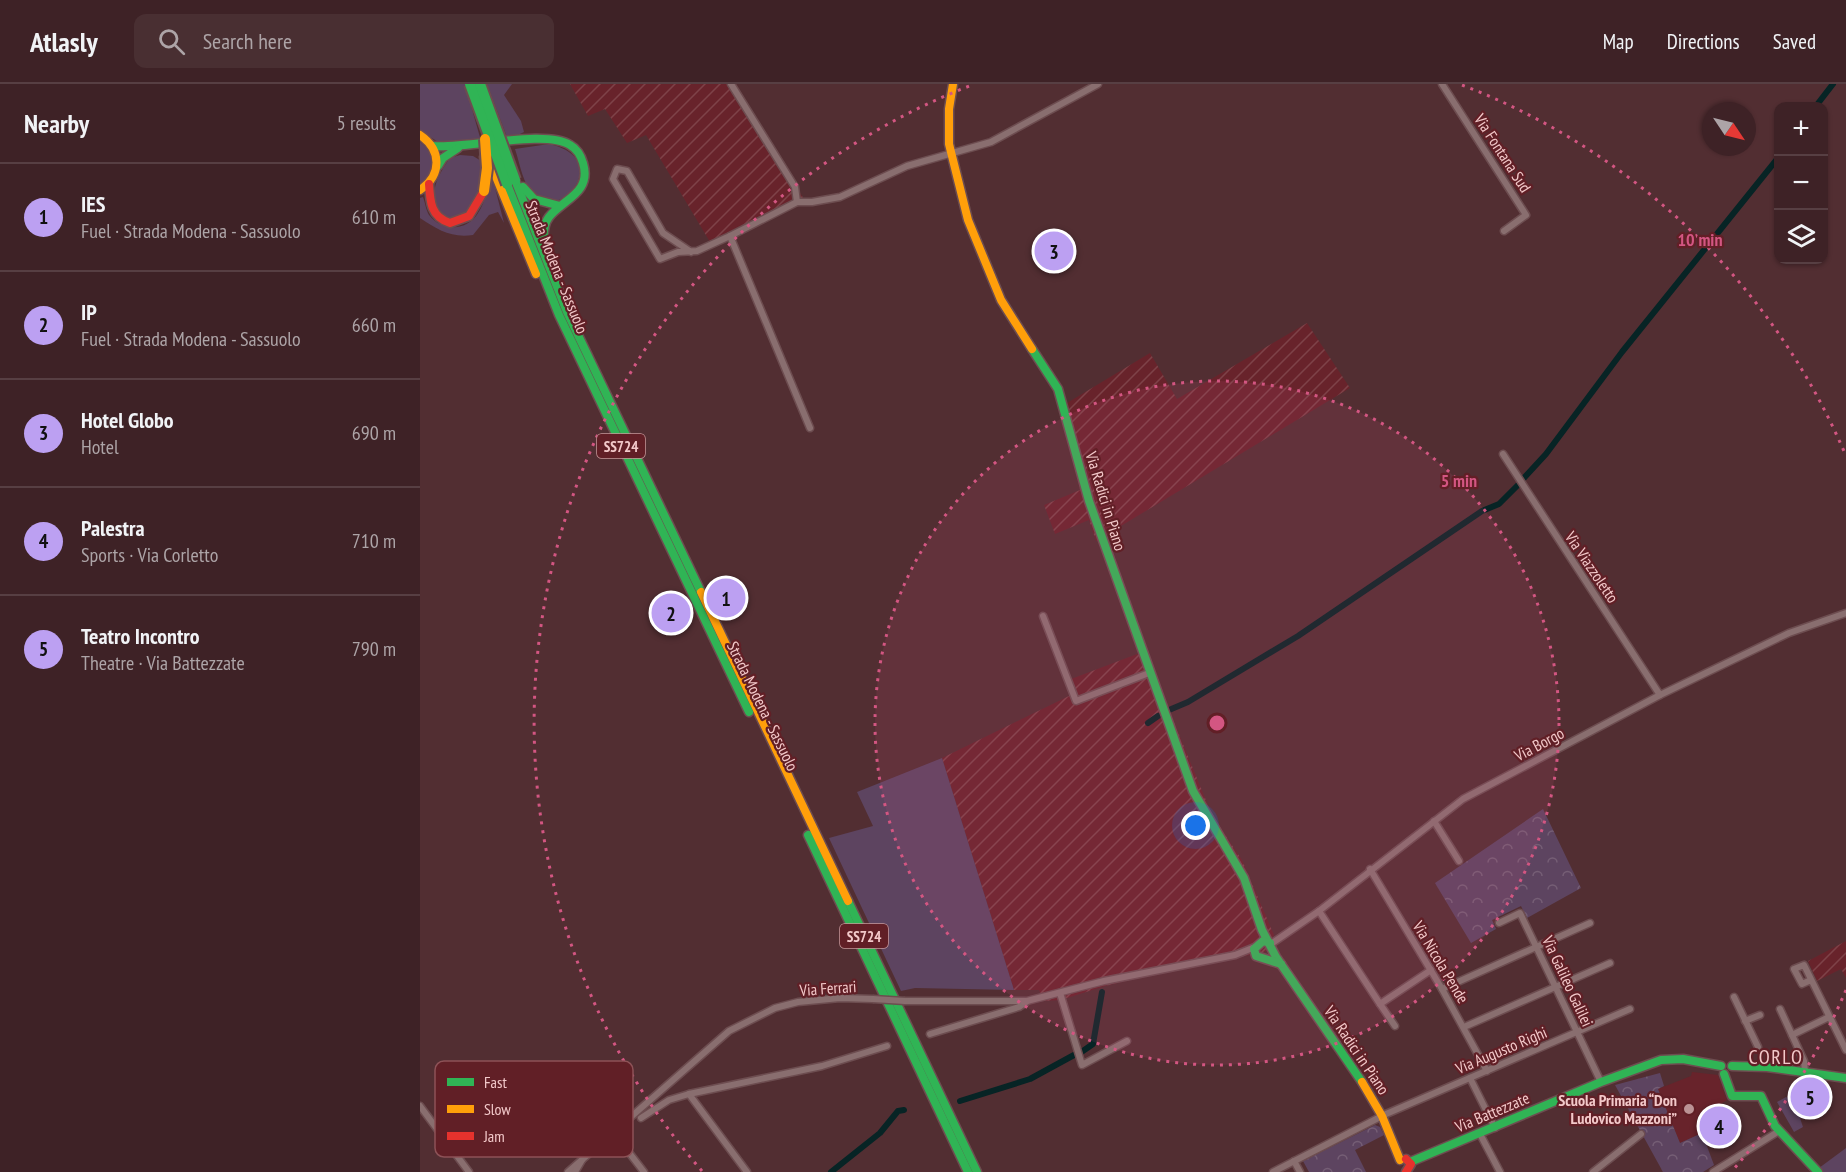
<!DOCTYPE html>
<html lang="en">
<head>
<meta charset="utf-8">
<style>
  body { margin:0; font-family:"PT Sans Narrow",sans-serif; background:#492f32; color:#f1f3f6 }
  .controls { position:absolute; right:18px; top:18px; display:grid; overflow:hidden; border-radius:12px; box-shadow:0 2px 4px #0004 }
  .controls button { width:54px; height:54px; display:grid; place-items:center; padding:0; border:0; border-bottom:2px solid #573f43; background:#3e2226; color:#f1f3f6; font:30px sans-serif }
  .compass { position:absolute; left:1282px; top:18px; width:54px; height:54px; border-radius:50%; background:#3e2226; box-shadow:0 2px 4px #0004; rotate:125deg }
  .you { position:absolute; left:776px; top:742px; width:21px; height:21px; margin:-15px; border:4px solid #fff; border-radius:50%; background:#1a73e8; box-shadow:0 0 0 9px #1a73e833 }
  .badge { display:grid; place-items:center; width:39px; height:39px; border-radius:50%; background:#bca0f2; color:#111; font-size:20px; font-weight:700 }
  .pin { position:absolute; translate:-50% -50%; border:3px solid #fff; box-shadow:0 2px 6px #0006 }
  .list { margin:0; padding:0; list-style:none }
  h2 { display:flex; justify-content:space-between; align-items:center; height:78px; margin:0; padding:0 24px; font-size:26px }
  h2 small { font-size:20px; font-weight:400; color:#ada4a7 }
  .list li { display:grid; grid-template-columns:39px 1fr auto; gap:18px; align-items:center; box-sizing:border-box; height:108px; padding:0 24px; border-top:2px solid #573f43 }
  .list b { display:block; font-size:22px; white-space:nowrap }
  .list p { margin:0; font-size:20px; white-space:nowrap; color:#ada4a7 }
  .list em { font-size:20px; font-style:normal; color:#ada4a7 }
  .icon { flex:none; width:33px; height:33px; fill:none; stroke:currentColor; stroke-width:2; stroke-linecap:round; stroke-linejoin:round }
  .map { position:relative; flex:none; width:1426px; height:1088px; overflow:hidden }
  header { display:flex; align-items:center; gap:36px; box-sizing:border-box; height:84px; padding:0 30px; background:#3e2226; border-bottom:2px solid #573f43 }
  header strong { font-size:28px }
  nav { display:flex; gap:33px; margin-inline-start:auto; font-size:21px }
  .search { width:420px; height:54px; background:#492f32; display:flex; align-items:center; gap:15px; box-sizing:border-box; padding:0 21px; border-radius:12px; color:#ada4a7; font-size:22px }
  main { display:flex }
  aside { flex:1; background:#3e2226 }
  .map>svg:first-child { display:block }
  .built { fill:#68232b }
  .industrial { fill:url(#industrial-furrows) }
  .green { fill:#5d4460 }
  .park { fill:url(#park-crowns) }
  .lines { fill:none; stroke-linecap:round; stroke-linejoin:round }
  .canal { stroke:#072425; stroke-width:6 }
  .street-casing { stroke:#6d4d50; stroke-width:9 }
  .fast-casing { stroke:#6d4d50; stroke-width:11 }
  .slow-casing { stroke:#6d4d50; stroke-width:11 }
  .jam-casing { stroke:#6d4d50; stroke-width:11 }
  .street { stroke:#896e6f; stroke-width:6 }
  .fast { stroke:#30b455; stroke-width:8 }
  .slow { stroke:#ff9f0a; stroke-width:8 }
  .jam { stroke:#e5322d; stroke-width:8 }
  .street-bridge-casing { stroke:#6d4d50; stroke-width:9; stroke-linecap:butt }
  .fast-bridge-casing { stroke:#6d4d50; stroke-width:14; stroke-linecap:butt }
  .slow-bridge-casing { stroke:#6d4d50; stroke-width:14; stroke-linecap:butt }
  .street-bridge { stroke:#896e6f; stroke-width:6 }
  .fast-bridge { stroke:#30b455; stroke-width:10 }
  .slow-bridge { stroke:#ff9f0a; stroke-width:10 }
  .ring { fill:none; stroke:#d35682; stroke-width:3; stroke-dasharray:3 6 }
  .poi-dot { fill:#bb9395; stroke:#611f26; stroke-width:2 }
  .labels { text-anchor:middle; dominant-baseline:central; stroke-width:4.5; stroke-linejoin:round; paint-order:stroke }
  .shield { fill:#611f26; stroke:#c79699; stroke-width:1.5 }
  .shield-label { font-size:15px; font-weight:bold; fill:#f3c9ca }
  .street-label { font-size:16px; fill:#f3c9ca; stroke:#611f26 }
  .poi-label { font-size:16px; font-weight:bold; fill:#f3c9ca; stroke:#611f26; text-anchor:end }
  .quarter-label { font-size:20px; letter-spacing:1.5px; fill:#f3c9ca; stroke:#611f26 }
  .key { fill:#611f26; stroke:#8d5257; stroke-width:1.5 }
  .key-label { font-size:16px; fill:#f3c9ca }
  .centre { fill:#d35682; stroke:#611f26; stroke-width:3 }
  .ring-label { font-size:18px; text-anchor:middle; font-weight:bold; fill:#d35682; stroke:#611f26; stroke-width:4.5; stroke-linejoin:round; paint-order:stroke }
</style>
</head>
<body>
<header>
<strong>Atlasly</strong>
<div class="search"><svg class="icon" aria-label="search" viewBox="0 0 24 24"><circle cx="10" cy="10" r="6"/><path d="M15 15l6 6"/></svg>Search here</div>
<nav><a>Map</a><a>Directions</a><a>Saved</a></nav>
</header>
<main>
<aside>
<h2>Nearby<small>5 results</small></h2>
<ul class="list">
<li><span class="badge">1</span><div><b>IES</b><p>Fuel · Strada Modena - Sassuolo</p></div><em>610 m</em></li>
<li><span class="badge">2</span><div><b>IP</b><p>Fuel · Strada Modena - Sassuolo</p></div><em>660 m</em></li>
<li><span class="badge">3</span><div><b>Hotel Globo</b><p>Hotel</p></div><em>690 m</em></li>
<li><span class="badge">4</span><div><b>Palestra</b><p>Sports · Via Corletto</p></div><em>710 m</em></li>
<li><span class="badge">5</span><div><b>Teatro Incontro</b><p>Theatre · Via Battezzate</p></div><em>790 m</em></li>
</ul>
</aside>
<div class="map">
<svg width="1426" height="1088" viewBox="0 0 1426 1088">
  <defs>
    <pattern id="industrial-furrows" width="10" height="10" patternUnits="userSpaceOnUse" patternTransform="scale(1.5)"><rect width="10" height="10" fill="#68232b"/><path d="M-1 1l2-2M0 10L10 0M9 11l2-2" fill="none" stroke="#7e4248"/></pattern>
    <pattern id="park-crowns" width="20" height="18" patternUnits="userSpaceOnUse" patternTransform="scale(1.5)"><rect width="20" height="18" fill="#5d4460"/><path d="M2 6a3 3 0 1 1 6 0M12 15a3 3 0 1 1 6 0" fill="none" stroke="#755e75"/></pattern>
  </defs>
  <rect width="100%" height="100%" fill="#522e32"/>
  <path class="built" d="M1272,988L1298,991L1307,1016L1277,1035L1282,1049L1260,1059L1238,1005L1271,992Z"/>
  <g class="industrial">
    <path d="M150,0H316L385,117L293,163L226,51L207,59L185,25L168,32Z"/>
    <path d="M887,239L930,304L676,457L669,436L635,450L624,421L660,406L642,322L730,269L757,315Z"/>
    <path d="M725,567L792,731L822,776L854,851L845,868L747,887L685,902L641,916L624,917L619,906H594L522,674L653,610L651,595Z"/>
    <path d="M1426,857V894L1421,885L1397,897L1388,877Z"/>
  </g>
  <g class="green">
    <path d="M0,0H45L61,57L34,60L18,58L0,46Z"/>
    <path d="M67,0H92L84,11L101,37L104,48L88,56Z"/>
    <path d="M0,58C16,70 17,90 0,101Z"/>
    <path d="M129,60C198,75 134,147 109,105C102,94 99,77 95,65Z"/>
    <path d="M40,71L53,72L63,78L59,110L45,132L27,134C5,116 15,95 30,74Z"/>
    <path d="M71,88L84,139L78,128L69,131L53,151C31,154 18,146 0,134V114L3,113C5,118 6,126 9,131C22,148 48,147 58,129C66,117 68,103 71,88Z"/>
    <path d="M522,674L594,906L495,904L481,907L409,754L453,742L437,708Z"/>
    <path d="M1372,1012L1375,1017L1380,1014L1388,1029L1380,1034L1383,1043L1374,1048L1357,1018L1366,1013L1371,1016Z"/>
    <path d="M1426,1064V1088H1401L1399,1084Z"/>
  </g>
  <g class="park">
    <path d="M1123,725L1161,804L1107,834L1101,822L1072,836L1076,845L1051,859L1015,799Z"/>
    <path d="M1240,989L1244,1002L1238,1005L1260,1059L1282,1049L1294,1081L1283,1088H1243L1195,1001Z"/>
    <path d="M955,1041L960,1043L964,1051L935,1066L946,1088H889L883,1077Z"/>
  </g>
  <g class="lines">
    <g class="canal">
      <path d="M1396,22L1413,0"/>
      <path d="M1103,395L1126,370L1202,268L1358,74"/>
      <path d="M749,626L768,618L878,552L1062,427L1079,420L1099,400"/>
      <path d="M728,639L738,632"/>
      <path d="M660,969L673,960L682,908"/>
      <path d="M540,1017L610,995L654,971"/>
      <path d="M411,1088L460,1049L478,1027L484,1026"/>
    </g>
    <defs>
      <g id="street">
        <path d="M311,0L375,103L377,118"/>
        <path d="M1022,0L1106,131L1084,147"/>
        <path d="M271,168L243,149L207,87L197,85L193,95L240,175L258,168L277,167L310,152"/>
        <path d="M390,344L310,152L377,118H392L420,113L487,82L571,58L678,0"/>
        <path d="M1083,370L1240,611"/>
        <path d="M623,532L656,617L729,589"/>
        <path d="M1014,737L1039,777"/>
        <path d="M950,785L1022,905L1067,987"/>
        <path d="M899,827L960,920L1011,886"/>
        <path d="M1079,839L1100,829L1181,998"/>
        <path d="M851,860L899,827L1043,715L1240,611L1369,549L1426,529"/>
        <path d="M1391,896L1382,900L1374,885L1384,881L1426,966"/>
        <path d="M1022,905L1170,839"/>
        <path d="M640,909L662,981L707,957"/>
        <path d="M1314,913L1338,963"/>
        <path d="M485,917H607L684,897L815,871L835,863"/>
        <path d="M960,920L975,942"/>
        <path d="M1360,925L1384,977L1385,988"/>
        <path d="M1325,937L1340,931"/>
        <path d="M1044,943L1190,879"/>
        <path d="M510,950L599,923L606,918"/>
        <path d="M1372,951L1409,933"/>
        <path d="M1050,994L1075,1044"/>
        <path d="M269,1010L327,1088"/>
        <path d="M0,1022L49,1088"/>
        <path d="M221,1034L249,1016L269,1010L402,982L467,962"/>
        <path d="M194,1049L224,1088"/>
        <path d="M1060,1050L1080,1088"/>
        <path d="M874,1077L880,1088"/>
        <path d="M148,1088L309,947L355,924L378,918L420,914L453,915"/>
        <path d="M155,1088L162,1076"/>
        <path d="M853,1088L966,1030L1210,925"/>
        <path d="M1173,1088L1221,1050"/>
        <path d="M1293,1088L1359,1047"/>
      </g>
      <g id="fast">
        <path d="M13,62C48,65 126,45 150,61C157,65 161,72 163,79C172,109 143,115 129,133C123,141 123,150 124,160"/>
        <path d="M18,82L23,74L38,64"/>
        <path d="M95,96L147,228L281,508"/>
        <path d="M87,100L139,231L329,628"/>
        <path d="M103,103L114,115L140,122"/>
        <path d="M612,265L638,305L669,417L773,707L824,794L842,846L856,873L942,998"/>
        <path d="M388,751L548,1088"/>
        <path d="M428,817L557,1088"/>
        <path d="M850,859L843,857L834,865L836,872L861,880"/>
        <path d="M1312,982L1347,983L1426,994"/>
        <path d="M1304,990L1312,1012H1341L1355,1042L1398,1088"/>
        <path d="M990,1078L1181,998L1241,976L1263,975L1301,982"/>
      </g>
      <g id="slow">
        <path d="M533,0L529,25V60L548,136L581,216L612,265"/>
        <path d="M0,51C22,66 22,91 0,106"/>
        <path d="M64,73L72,83L116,190"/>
        <path d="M281,508L428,817"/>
        <path d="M942,998L962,1032L980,1076"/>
      </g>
      <g id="jam">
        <path d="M9,100C10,118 11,133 30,139L49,132L64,107"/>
        <path d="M986,1075L991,1080L986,1088"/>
      </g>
    </defs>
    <use href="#street" class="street-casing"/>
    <use href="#fast" class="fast-casing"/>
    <use href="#slow" class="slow-casing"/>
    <use href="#jam" class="jam-casing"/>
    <use href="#street" class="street"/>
    <use href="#fast" class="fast"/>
    <use href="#slow" class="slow"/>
    <use href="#jam" class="jam"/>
    <defs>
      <path id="street-bridge" d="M453,915L485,917"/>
      <g id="fast-bridge">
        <path d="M50,0L87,100"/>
        <path d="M60,0L95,96"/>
      </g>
      <path id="slow-bridge" d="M64,107L67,84L65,55"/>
    </defs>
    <use href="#street-bridge" class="street-bridge-casing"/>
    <use href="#fast-bridge" class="fast-bridge-casing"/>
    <use href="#slow-bridge" class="slow-bridge-casing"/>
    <use href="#street-bridge" class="street-bridge"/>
    <use href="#fast-bridge" class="fast-bridge"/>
    <use href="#slow-bridge" class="slow-bridge"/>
  </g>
  <circle cx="797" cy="639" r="342" fill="#d35682" fill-opacity=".12"/>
  <g class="ring">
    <circle cx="797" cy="639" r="342"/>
    <path d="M1426 906A683 683 0 0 1 1312 1087M282 1087A683 683 0 0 1 552 1M1042 1A683 683 0 0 1 1426 372"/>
  </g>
  <circle class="poi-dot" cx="1269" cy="1025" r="6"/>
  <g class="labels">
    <g class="shield">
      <rect x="177" y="350" width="48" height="24" rx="4.5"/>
      <rect x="420" y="840" width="48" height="24" rx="4.5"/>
    </g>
    <g class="shield-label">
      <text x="201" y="362">SS724</text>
      <text x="444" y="852">SS724</text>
    </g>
    <g class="street-label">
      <text transform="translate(1083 69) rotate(57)">Via Fontana Sud</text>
      <text transform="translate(137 183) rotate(68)">Strada Modena - Sassuolo</text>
      <text transform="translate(686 417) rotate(73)">Via Radici in Piano</text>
      <text transform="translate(1172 483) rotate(56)">Via Viazzoletto</text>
      <text transform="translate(343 622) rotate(64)">Strada Modena - Sassuolo</text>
      <text transform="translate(1119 660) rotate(-28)">Via Borgo</text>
      <text transform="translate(1021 878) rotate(59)">Via Nicola Pende</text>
      <text transform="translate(1148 897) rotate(65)">Via Galileo Galilei</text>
      <text transform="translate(408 904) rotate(-4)">Via Ferrari</text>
      <text transform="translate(937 966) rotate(56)">Via Radici in Piano</text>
      <text transform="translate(1081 966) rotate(-23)">Via Augusto Righi</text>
      <text transform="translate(1072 1028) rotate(-23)">Via Battezzate</text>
    </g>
    <g class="poi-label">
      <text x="1257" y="1016">Scuola Primaria “Don<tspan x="1257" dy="18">Ludovico Mazzoni”</tspan></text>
    </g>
    <g class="quarter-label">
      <text x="1356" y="973">CORLO</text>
    </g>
  </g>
  <rect x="15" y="977" width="198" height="96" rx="9" class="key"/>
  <rect x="27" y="994" width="27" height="8" fill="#30b455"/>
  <rect x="27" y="1021" width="27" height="8" fill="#ff9f0a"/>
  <rect x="27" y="1048" width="27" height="8" fill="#e5322d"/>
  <g class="key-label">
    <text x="64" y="1004">Fast</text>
    <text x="64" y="1031">Slow</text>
    <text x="64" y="1058">Jam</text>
  </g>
  <circle cx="797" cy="639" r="9" class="centre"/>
  <g class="ring-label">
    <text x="1280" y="162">10 min</text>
    <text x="1039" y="403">5 min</text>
  </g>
</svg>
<div class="controls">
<button>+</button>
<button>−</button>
<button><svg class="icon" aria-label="layers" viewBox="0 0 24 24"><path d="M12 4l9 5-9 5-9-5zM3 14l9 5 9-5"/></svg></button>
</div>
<svg class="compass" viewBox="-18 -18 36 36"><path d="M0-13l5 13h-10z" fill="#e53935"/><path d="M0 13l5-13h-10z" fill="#ada4a7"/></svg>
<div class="you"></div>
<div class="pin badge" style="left:306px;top:514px">1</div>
<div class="pin badge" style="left:251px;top:529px">2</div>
<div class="pin badge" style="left:634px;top:167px">3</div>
<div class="pin badge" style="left:1299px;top:1042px">4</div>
<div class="pin badge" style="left:1390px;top:1013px">5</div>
</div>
</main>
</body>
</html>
